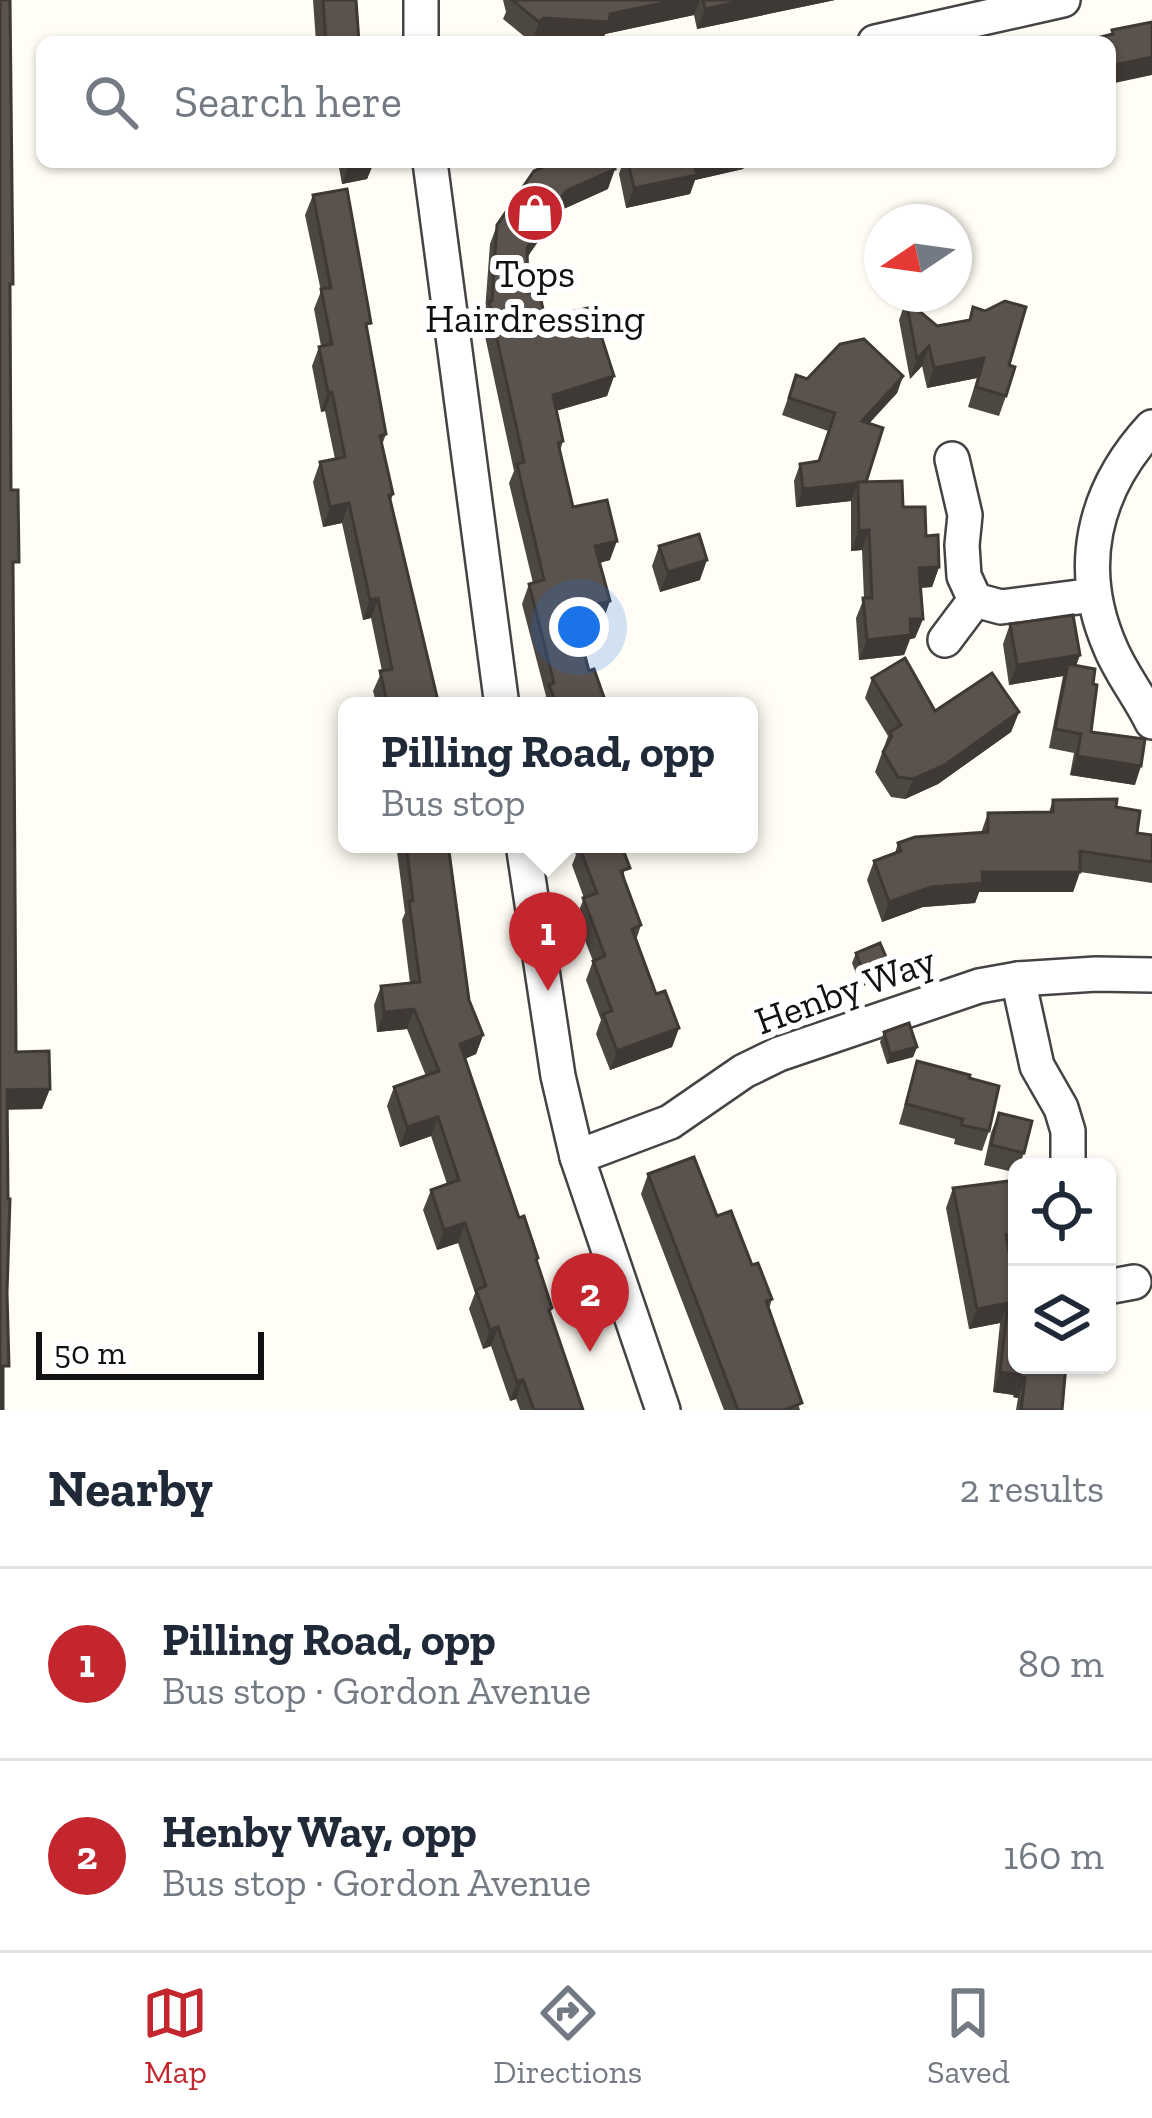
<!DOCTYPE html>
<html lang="en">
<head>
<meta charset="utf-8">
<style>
  body { margin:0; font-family:"Zilla Slab",serif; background:#f6f6f7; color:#1f2937 }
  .controls { position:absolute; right:36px; bottom:36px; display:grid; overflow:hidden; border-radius:18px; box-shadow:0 3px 9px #0004 }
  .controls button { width:108px; height:108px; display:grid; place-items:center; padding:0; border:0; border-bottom:3px solid #e0e1e3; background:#fff; color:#1f2937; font:60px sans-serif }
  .compass { position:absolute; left:864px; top:204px; width:108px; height:108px; border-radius:50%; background:#fff; box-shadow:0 3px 9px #0004; rotate:257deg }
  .scale { position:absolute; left:36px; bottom:30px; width:228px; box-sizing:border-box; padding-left:12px; border:6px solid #111; border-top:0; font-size:33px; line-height:42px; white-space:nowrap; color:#111; -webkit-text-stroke:9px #fff; paint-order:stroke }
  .you { position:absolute; left:579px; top:627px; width:42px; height:42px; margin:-30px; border:9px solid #fff; border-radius:50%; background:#1a73e8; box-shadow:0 0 0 18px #1a73e833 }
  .badge { display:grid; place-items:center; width:78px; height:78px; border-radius:50%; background:#c4262e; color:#fff; font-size:39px; font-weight:700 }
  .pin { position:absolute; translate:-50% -99px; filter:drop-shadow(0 3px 6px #0008) }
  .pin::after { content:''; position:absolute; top:63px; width:42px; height:36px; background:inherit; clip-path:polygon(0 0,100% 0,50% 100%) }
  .popup { position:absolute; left:338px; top:697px; width:420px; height:156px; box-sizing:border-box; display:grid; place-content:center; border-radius:18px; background:#fff; filter:drop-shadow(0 3px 9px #0005); font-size:39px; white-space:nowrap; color:#747a83 }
  .popup b { font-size:45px; color:#1f2937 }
  .popup::after { content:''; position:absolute; left:50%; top:100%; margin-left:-24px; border:24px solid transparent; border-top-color:#fff }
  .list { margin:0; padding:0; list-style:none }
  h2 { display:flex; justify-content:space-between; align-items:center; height:156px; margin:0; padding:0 48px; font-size:51px }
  h2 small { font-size:39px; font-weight:400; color:#747a83 }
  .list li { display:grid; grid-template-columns:78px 1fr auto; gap:36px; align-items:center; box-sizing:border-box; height:192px; padding:0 48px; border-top:3px solid #e0e1e3 }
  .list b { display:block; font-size:45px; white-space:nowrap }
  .list p { margin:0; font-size:39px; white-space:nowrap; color:#747a83 }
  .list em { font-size:39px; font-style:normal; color:#747a83 }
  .icon { flex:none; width:66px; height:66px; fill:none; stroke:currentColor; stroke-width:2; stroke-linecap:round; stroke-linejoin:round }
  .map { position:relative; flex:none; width:1152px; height:1410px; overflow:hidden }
  .search { position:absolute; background:#fff; box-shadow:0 3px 9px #0004; left:36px; right:36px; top:36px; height:132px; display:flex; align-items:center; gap:30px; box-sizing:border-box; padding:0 42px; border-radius:18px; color:#747a83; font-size:45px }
  .sheet { height:540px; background:#fff }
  nav { display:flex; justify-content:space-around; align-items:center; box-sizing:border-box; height:168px; border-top:3px solid #e0e1e3; background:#fff; font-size:33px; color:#747a83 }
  nav a { display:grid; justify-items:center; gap:6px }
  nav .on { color:#c4262e }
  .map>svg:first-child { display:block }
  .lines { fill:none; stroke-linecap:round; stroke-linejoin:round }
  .minor-casing { stroke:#444; stroke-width:38 }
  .minor { stroke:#fff; stroke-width:33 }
  .wall { fill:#4d4742 }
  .shaded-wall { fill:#3f3936 }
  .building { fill:#5a524d; stroke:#3f3936; stroke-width:3 }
  .labels { text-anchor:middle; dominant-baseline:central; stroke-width:12; stroke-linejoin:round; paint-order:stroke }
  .poi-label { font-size:39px; fill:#111; stroke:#fff }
  .street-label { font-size:39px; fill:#111; stroke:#fff }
</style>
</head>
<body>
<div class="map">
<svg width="1152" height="1410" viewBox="0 0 1152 1410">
  <rect width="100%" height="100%" fill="#fffdf5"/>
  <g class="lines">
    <defs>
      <g id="minor">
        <path d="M421,0V42"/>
        <path d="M875,42L1063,0"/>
        <path d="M430,162L502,706"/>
        <path d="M1152,427C1093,491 1075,568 1111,649C1122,675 1140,697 1152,722"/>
        <path d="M952,459L965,515L962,545L964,576L975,600L1001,607L1094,595"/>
        <path d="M945,640L975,600"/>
        <path d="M523,844L558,1076L577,1157L663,1410"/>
        <path d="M1018,979L1037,1066L1061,1108L1068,1131V1167"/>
        <path d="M577,1157L670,1122L744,1071L779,1054L979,986L1018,979L1096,974L1152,975"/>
        <path d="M1107,1287L1134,1282"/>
      </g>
    </defs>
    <use href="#minor" class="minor-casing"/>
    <use href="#minor" class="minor"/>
  </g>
  <g class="wall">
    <path d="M313,0H357L356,4L359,42H316Z"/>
    <path d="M503,0H835L697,29L694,15L605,34L602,42L537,37L531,42L503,19L506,12Z"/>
    <path d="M338,162H374L367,179L342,184Z"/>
    <path d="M623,162H749L746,163L743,169L695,180L690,194L626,208L619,174Z"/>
    <path d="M608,189L559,211L527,257L528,293L545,318L614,376L607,396L556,411L563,441L560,451L573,507L610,560L600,563L603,621L578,627L589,671L607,706H543L546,696L522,604L529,584L533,583L509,483L514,471L482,322L485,311L490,244L497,225Z"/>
    <path d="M313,195L368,333L386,434L382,445L393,494L391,500L436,706H377L373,691L382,671L371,618L363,620L342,523L323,527L313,482L320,462L335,459L325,411L321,412L312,366L319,347L321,346L314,309L321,291L305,215Z"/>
    <path d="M906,300L937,326L1009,365L1006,396L999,416L968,407L977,378L927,388L922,366L910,379L899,320Z"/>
    <path d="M796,375L807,379L903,376L897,393L869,423L866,482L903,507L926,536L939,567L932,587L921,588L923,619L915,638L910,639L904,655L859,660L856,618L864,598L862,550L851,551V501L796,507L794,481L800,464L818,462L828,431L782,415Z"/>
    <path d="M659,546L700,580L660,592L652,566Z"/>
    <path d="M1010,624L1080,655L1076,666L1093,684L1091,732L1135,785L1070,775L1074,753L1049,748L1063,676L1009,685L1003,644Z"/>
    <path d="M872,678L935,711L1019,712L1011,732L938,784L905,799L891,797L875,772L888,736L865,698Z"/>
    <path d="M1053,800L1116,807L1137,833L1152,835V883L1080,872L1073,892H979L975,903L923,907L882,922L867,880L874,861L895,853L898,843L981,833L988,813L1049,812Z"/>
    <path d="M396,844H448L469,1000L483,1035L476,1054L465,1059L519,1218L537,1263L552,1308L550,1314L583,1410H520L516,1399L510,1401L491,1346L483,1349L469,1309L475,1293L458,1243L437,1250L423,1210L431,1190L447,1184L431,1136L400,1147L387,1106L394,1087L426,1076L407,1029L377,1032L374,1005L381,986L410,983L402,920L405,913Z"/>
    <path d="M571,844H621L625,882L641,925L636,940L656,994L679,1028L672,1047L610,1070L596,1034L601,1020L586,980L593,961L576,918L584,898L572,865L576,855Z"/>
    <path d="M856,953L890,966L886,976L861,987L852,963Z"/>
    <path d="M884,1032L917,1047L913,1057L887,1064L880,1042Z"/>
    <path d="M917,1061L969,1078L989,1131L982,1151L954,1144L955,1139L899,1124Z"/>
    <path d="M999,1113L1024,1153L1019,1167H1017V1173L984,1165L991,1133Z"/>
    <path d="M648,1174L717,1216L752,1265L772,1299L769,1309L800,1410H724L641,1194Z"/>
    <path d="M1017,1180V1247L1015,1252L1009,1253L1017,1365L1062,1410H1016L1018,1398L1013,1397L1014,1395L993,1392L1000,1323L969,1329L946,1208L953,1188Z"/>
  </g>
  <g class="shaded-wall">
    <path d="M677,0H700L694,15L605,34L602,42L537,37L532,42L539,22L544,18L610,14Z"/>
    <path d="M747,0H835L697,29L705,9Z"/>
    <path d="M1152,57V75L1110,84V66Z"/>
    <path d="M350,162H374L367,179L342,184Z"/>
    <path d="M694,162H749L746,163L743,169L695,180L690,194L626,208L634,188Z"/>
    <path d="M615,169L608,189L559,211L520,268L527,248L566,191Z"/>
    <path d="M929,346L922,366L910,379L917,359Z"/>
    <path d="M984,358L977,378L927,388L934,368Z"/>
    <path d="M614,376L607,396L545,414L553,395Z"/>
    <path d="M903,376L897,393L855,439L862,421Z"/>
    <path d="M328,392H332L325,411L321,412Z"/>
    <path d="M858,483L851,501L796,507L803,489Z"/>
    <path d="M349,503L342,523L323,527L330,507Z"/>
    <path d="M869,530L862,550L851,551L859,531Z"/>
    <path d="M617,541L610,560L588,565L595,546Z"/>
    <path d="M707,560L700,580L660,592L668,572Z"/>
    <path d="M939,567L932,587L912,588L919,568Z"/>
    <path d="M378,598L371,618L363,620L370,600Z"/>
    <path d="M610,601L603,621L566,630L573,611Z"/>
    <path d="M910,619H923L915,638L910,639L904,655L859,660L867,640Z"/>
    <path d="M1080,655L1072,675L1068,664L1063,676L1009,685L1017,665Z"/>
    <path d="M1019,712L1011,732L938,784L905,799L913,779Z"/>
    <path d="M1077,756L1141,766L1135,785L1070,775Z"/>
    <path d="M982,872H1080L1073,892H979L975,903L923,907L882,922L889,902L931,887Z"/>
    <path d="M890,966L886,976L861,987L865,977Z"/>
    <path d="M414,1009L407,1029L377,1032L384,1012Z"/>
    <path d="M679,1028L672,1047L610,1070L617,1051Z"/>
    <path d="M483,1035L476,1054L453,1063L460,1044Z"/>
    <path d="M917,1047L913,1057L887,1064L890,1054Z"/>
    <path d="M50,1089L42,1109L0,1110L7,1090Z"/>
    <path d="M438,1117L431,1136L400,1147L407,1127Z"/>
    <path d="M465,1223L458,1243L437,1250L444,1230Z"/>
    <path d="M1017,1233L1015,1252L998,1255L1006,1235Z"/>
    <path d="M1008,1303L1000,1323L969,1329L977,1309Z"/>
    <path d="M498,1327L491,1346L483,1349L490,1330Z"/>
    <path d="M1000,1372L1021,1375L1014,1395L993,1392Z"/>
    <path d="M1021,1377L1025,1378L1018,1398L1013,1397Z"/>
    <path d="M523,1380L516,1399L510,1401L517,1382Z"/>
  </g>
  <g class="building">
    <path d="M0,0H10L13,284H10L11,490H18L19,562H13L16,1052L49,1051L50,1089L7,1090L8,1199H10L7,1293L9,1366H3V1410H0Z"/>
    <path d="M323,0H356L359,42H326Z"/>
    <path d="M512,0H677L610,14L609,22L544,18L539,22Z"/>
    <path d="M703,0H747L705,9Z"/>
    <path d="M1152,22V57L1110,66V42H1080L1113,34L1112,30Z"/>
    <path d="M555,162H612L615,169L566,191L527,248L528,293L539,291L545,318L592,307L614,376L553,395L563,441L558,443L573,507L607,500L617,541L595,546L610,601L573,611L589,671L594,669L607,706H557L549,685L554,683L529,584L544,580L517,464L524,462L489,302L492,301L497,225L534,171Z"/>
    <path d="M628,162H694L697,175L634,188Z"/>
    <path d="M347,189L371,323L366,324L386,434L380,436L393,494L389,495L438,701L428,703V706H388L380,671L392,669L378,598L370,600L349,503L330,507L320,462L345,457L332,392H328L319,347L332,344L321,289L331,288L313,195Z"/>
    <path d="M906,300L937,326L970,320L973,307L985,311L1005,301L1026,307L1009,365L1015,367L1006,396L976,387L984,358L934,368L929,346L917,359Z"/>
    <path d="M864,339L903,376L862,421L883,428L866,482L803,489L800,464L819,461L835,413L789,398L796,375L807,379L840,344Z"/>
    <path d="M902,481L903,507H925L926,536L938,535L939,567L919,568L923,619H910L911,635L867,640L863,598H872L869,530L859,531L858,482Z"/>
    <path d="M699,534L707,560L668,572L659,546Z"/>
    <path d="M1073,615L1080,655L1017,665L1010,624Z"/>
    <path d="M905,658L935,711L992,673L1019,712L946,764L913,779L898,777L883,752L892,736L890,732L901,725L872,678Z"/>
    <path d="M1068,664L1095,669L1093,684L1097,685L1091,732L1145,739L1141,766L1077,756L1081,734L1055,729Z"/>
    <path d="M1117,799L1116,807L1140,811L1137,833L1152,835V862L1080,851V872H982L983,883L931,887L889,902L874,861L901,851L898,843L915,837L988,832V813L1053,812V800Z"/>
    <path d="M406,844H448L469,1000L483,1035L460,1044L519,1218L524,1216L538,1258L536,1259L552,1308L549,1310L583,1410H534L523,1380L517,1382L498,1327L490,1330L476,1290L486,1286L465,1223L444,1230L431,1190L459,1180L438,1117L407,1127L394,1087L439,1071L414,1009L384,1012L381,986L420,982L409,901H413Z"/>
    <path d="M584,844H621L630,868L621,871L641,925L632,929L656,994L665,991L679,1028L617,1051L603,1014L612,1011L593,961L605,956L583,898L597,893L579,846Z"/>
    <path d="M880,943L890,966L865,977L856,953Z"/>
    <path d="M909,1023L917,1047L890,1054L884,1032Z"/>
    <path d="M917,1061L970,1075L969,1078L999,1086L989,1131L961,1125L963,1119L906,1104Z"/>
    <path d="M999,1113L1032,1121L1024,1153L991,1145Z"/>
    <path d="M694,1157L717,1216L731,1211L752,1265L758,1263L772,1299L766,1301L802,1403L785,1410H738L648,1174Z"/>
    <path d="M1017,1180V1233L1006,1235L1017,1294V1301L1010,1303L1017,1304V1365H1066L1062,1410H1021L1025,1378L1021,1377V1375L1000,1372L1008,1303L977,1309L953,1188Z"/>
  </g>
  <defs>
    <symbol id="shop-disc" viewBox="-11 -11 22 22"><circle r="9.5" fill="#c4262e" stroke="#fff"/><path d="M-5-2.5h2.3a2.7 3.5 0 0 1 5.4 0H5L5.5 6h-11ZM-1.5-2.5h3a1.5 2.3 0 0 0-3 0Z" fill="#fff"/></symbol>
  </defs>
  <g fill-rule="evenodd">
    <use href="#shop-disc" x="502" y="180" width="66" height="66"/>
  </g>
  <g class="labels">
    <g class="poi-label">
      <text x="535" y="273">Tops<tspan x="535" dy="45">Hairdressing</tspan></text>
    </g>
    <g class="street-label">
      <text transform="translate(845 990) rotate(-20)">Henby Way</text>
    </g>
  </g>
</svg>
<div class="controls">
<button><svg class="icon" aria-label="locate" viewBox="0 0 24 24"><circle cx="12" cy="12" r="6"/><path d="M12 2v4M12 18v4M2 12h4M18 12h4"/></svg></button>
<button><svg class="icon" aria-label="layers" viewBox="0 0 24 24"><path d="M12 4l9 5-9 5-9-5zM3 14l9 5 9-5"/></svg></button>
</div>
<svg class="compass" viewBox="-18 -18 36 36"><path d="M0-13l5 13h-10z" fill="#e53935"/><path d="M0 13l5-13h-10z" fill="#747a83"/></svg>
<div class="scale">50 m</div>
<div class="you"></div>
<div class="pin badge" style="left:548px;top:991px">1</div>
<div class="popup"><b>Pilling Road, opp</b>Bus stop</div>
<div class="pin badge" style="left:590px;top:1352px">2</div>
<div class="search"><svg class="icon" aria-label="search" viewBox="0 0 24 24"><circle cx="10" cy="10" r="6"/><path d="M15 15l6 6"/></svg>Search here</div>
</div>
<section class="sheet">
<h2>Nearby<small>2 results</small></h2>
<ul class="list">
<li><span class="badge">1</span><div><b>Pilling Road, opp</b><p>Bus stop · Gordon Avenue</p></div><em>80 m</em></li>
<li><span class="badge">2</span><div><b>Henby Way, opp</b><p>Bus stop · Gordon Avenue</p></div><em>160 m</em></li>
</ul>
</section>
<nav>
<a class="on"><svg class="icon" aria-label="map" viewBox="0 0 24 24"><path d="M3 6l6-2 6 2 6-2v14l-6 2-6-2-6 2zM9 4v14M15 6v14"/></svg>Map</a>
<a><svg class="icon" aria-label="directions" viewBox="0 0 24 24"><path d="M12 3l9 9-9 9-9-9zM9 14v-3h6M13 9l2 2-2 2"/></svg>Directions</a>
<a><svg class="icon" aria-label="saved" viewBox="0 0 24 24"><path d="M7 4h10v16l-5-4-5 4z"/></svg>Saved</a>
</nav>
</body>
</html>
